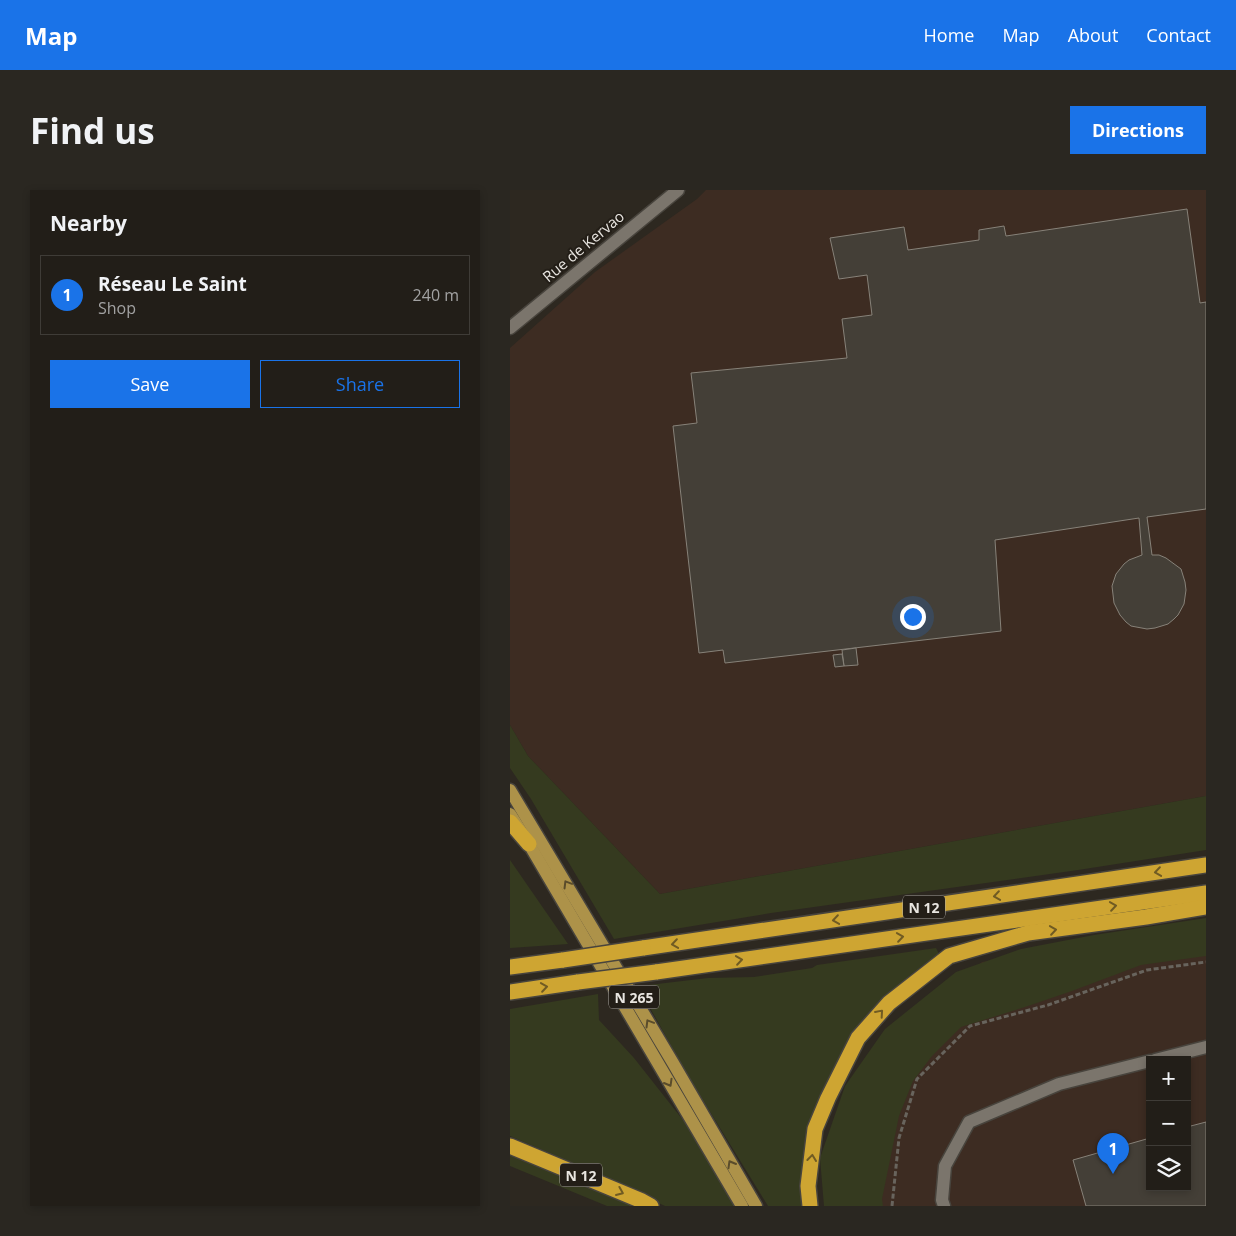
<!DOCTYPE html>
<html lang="en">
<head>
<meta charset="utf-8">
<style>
  body { margin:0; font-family:"Open Sans",sans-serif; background:#2a2721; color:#f1f3f6 }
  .controls { position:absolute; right:15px; bottom:15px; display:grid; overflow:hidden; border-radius:0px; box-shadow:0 2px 8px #0003 }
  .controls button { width:45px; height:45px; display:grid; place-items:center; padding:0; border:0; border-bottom:1px solid #3f3c37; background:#221e18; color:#f1f3f6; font:25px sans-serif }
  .you { position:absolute; left:402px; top:426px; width:18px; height:18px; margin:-12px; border:4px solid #fff; border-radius:50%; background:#1a73e8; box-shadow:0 0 0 8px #1a73e833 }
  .badge { display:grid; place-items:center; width:32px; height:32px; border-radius:50%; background:#1a73e8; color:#fff; font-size:16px; font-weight:700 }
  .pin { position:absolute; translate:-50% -41px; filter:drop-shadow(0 1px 2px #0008) }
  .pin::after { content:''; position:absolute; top:26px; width:18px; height:15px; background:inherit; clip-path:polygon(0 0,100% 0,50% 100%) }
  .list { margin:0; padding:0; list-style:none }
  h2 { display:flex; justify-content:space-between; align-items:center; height:65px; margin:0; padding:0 20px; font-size:21px }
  h2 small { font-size:16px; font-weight:400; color:#a2a2a2 }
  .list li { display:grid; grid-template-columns:32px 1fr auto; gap:15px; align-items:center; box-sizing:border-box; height:80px; margin:0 10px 10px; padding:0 10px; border:1px solid #3f3c37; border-radius:0px }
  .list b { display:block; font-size:19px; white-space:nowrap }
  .list p { margin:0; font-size:16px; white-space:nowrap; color:#a2a2a2 }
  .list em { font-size:16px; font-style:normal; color:#a2a2a2 }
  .actions { display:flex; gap:10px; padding:15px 20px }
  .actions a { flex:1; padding:11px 0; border:1px solid #1a73e8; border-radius:0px; text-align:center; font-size:18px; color:#1a73e8 }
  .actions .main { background:#1a73e8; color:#fff }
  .icon { flex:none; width:28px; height:28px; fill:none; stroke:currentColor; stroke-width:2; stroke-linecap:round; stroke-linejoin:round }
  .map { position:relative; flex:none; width:696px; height:1016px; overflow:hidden; border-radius:0px }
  header { display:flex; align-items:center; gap:30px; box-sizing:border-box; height:70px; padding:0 25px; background:#1a73e8; color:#fff }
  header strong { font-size:24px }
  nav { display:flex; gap:28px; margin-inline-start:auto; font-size:18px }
  .intro { display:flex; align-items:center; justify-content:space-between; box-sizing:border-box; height:120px; padding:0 30px }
  h1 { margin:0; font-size:35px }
  .button { padding:12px 22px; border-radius:0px; background:#1a73e8; color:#fff; font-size:18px; font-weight:700 }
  main { display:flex; gap:30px; padding:0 30px }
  aside { flex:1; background:#221e18; border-radius:0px; box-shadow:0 2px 8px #0003 }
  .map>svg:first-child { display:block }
  .industrial { fill:#3d2c22; fill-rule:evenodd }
  .green { fill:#353a1f }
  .building { fill:#443f37; stroke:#878279 }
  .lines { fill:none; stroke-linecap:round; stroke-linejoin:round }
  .minor-casing { stroke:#48443d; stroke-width:15 }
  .major-casing { stroke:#48443d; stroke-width:15 }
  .highway-casing { stroke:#48443d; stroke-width:18 }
  .path { stroke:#68645d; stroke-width:3; stroke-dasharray:5 2.5; stroke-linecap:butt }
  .minor { stroke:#7b756c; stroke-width:12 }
  .major { stroke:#ad9249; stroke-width:12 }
  .highway { stroke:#cea532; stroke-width:15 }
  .highway-bridge-casing { stroke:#48443d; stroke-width:18; stroke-linecap:butt }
  .highway-bridge { stroke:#cea532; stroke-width:15 }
  .oneway { stroke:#705b23 }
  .oneway2 { stroke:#5a4c2b }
  .labels { text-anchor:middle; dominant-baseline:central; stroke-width:4; stroke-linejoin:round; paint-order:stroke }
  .shield { fill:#231e17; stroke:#ada9a4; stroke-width:1 }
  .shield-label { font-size:14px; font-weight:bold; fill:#e8e5e0 }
  .street-label { font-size:15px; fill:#e8e5e0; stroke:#231e17 }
</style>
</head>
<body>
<header>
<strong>Map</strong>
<nav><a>Home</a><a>Map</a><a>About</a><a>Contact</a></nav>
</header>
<div class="intro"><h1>Find us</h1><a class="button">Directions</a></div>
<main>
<aside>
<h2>Nearby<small></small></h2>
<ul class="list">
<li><span class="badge">1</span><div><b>Réseau Le Saint</b><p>Shop</p></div><em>240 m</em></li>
</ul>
<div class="actions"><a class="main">Save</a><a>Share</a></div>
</aside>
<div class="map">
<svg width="696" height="1016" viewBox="0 0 696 1016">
  <rect width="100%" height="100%" fill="#2d2820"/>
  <g class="industrial">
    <path d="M196,0H696V606L150,704L18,566L0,535V158L85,82L187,9Z"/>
    <path d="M696,735V1016H325L378,848L472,772ZM640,870H677V997H640Z"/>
  </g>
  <g class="green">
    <path d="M0,535L18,566L150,704L696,606V660L568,680L261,723L104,749L21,609L0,578Z"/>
    <path d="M0,670L58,754L0,758Z"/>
    <path d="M696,728V766L631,775L562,801L515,817L451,837L422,866L403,891L389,926L372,1009L373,1016H314L310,968L335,896L375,839L446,782L511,759L584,745Z"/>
    <path d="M426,758L429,764L400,785L357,827L335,857L312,903L294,962L295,1016H258L178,886L139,816L130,796L198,788L244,787L302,778L307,775Z"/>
    <path d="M88,804L89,830L124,868L180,939L228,1016H155L81,981L0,946V819Z"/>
    <path d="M0,960L126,1016H97L0,976Z"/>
  </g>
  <g class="building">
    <path d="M677,19L690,113L696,112V319L637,327L642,365H649L656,368L671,379L675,392L676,400L674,414L668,425L664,429L658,434L645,438L637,439L621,436L616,432L610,425L604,413L602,396L606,384L614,374L619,370L632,365L629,328L485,350L491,441L215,473L213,460L189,463L163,236L187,233L181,183L337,168L332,129L362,125L357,85L329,89L320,48L394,37L398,60L469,50V40L494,36L496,46Z"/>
    <path d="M346,458L348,475L334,476L332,460Z"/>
    <path d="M332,464L334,476L325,477L323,465Z"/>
    <path d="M696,932V1016H576L563,970L640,948V997H677V937Z"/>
  </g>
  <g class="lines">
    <defs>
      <g id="minor">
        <path d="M0,138L168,0"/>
        <path d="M645,870L696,857"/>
        <path d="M434,1016L432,1010L435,976L459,932L549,894L640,871"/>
      </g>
      <g id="major">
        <path d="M0,600L163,873L246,1016"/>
        <path d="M0,624L19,654L232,1016"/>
      </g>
      <g id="highway">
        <path d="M0,632L19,654"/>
        <path d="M133,758L696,675"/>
        <path d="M0,777L53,770"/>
        <path d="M146,782L696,703"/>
        <path d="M0,802L68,792"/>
        <path d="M0,956L132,1011L141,1016"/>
        <path d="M300,1016L298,996L305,939L318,908L348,848L379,813L439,766L518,743L636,727L696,717"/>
      </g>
    </defs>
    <use href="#minor" class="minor-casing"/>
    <use href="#major" class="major-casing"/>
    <use href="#highway" class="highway-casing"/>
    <path class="path" d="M382,1016L389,948L407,889L460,836L538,815L637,780L696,772"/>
    <use href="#minor" class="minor"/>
    <use href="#major" class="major"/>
    <use href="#highway" class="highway"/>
    <defs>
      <g id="highway-bridge">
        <path d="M53,770L133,758"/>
        <path d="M68,792L146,782"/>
      </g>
    </defs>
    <use href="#highway-bridge" class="highway-bridge-casing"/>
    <use href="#highway-bridge" class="highway-bridge"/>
  </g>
  <defs><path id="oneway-chevron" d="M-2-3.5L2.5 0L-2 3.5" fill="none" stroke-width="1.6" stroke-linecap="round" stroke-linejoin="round" transform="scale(1.25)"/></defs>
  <g class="oneway">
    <use href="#oneway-chevron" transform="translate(648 682) rotate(172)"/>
    <use href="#oneway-chevron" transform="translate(487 706) rotate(172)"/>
    <use href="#oneway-chevron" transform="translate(603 716) rotate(-8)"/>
    <use href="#oneway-chevron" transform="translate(326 730) rotate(172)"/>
    <use href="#oneway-chevron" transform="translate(543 740) rotate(-8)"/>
    <use href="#oneway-chevron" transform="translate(390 747) rotate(-8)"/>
    <use href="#oneway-chevron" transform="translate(165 754) rotate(172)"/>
    <use href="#oneway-chevron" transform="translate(229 770) rotate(-8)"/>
    <use href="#oneway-chevron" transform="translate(34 797) rotate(-8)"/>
    <use href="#oneway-chevron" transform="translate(370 823) rotate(-49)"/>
    <use href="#oneway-chevron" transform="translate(302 968) rotate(-83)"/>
    <use href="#oneway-chevron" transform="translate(110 1002) rotate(23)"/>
  </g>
  <g class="oneway2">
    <use href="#oneway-chevron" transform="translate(57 694) rotate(-121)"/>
    <use href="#oneway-chevron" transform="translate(139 833) rotate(-121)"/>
    <use href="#oneway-chevron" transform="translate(159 893) rotate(60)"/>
    <use href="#oneway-chevron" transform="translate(221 974) rotate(-120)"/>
  </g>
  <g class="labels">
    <g class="shield">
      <rect x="393" y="705.5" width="42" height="23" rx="4"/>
      <rect x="99" y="795.5" width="50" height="23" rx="4"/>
      <rect x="50" y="973.5" width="42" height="23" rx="4"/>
    </g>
    <g class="shield-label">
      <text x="414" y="717">N 12</text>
      <text x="124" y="807">N 265</text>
      <text x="71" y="985">N 12</text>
    </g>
    <g class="street-label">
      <text transform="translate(73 56) rotate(-40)">Rue de Kervao</text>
    </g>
  </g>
</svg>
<div class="controls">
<button>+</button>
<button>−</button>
<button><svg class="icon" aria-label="layers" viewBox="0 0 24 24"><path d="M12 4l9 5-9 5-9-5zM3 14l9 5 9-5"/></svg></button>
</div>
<div class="you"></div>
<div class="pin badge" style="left:603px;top:984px">1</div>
</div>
</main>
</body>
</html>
